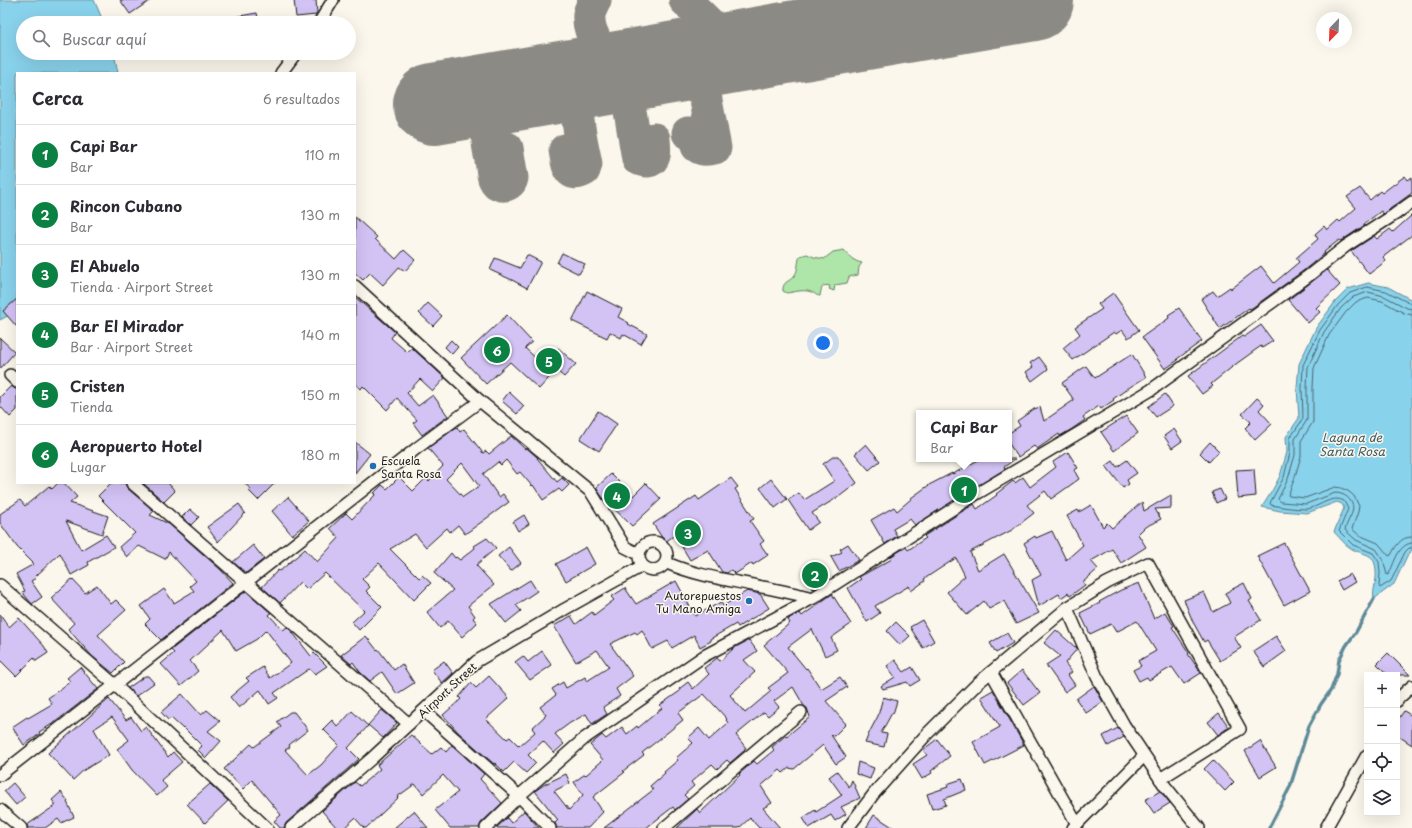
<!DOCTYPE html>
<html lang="es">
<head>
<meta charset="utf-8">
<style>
  body { margin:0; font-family:"Playpen Sans",sans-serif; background:#f7f7f7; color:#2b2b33 }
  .controls { position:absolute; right:12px; bottom:12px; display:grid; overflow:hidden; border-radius:0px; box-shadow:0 4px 16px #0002 }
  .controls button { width:36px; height:36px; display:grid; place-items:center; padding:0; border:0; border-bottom:1px solid #e1e1e2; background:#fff; color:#2b2b33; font:20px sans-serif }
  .compass { position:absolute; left:1316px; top:12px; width:36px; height:36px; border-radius:50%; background:#fff; box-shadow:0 4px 16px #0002; rotate:203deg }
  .you { position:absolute; left:823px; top:343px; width:14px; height:14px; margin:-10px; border:3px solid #fff; border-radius:50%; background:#1a73e8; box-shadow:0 0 0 6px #1a73e833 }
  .badge { display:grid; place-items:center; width:26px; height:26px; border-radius:50%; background:#0b8043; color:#fff; font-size:13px; font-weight:700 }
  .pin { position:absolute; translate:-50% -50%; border:2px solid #fff; box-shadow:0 1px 4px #0006 }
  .popup { position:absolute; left:916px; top:410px; width:96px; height:52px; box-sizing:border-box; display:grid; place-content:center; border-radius:0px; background:#fff; filter:drop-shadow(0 1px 3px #0005); font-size:13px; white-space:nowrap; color:#7c7c81 }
  .popup b { font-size:15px; color:#2b2b33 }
  .popup::after { content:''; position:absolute; left:50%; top:100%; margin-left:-8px; border:8px solid transparent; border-top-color:#fff }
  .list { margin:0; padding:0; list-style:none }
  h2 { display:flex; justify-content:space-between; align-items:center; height:52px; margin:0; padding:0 16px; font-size:17px }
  h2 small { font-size:13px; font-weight:400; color:#7c7c81 }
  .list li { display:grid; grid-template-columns:26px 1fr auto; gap:12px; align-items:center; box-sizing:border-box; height:60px; padding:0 16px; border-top:1px solid #e1e1e2 }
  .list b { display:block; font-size:15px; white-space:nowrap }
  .list p { margin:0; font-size:13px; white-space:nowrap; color:#7c7c81 }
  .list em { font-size:13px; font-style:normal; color:#7c7c81 }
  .icon { flex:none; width:22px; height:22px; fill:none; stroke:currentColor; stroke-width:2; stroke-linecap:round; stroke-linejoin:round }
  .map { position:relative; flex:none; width:1412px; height:828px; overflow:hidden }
  .search { position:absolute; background:#fff; box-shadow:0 4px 16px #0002; left:16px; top:16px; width:340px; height:44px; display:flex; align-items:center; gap:10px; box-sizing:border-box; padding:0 14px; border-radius:22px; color:#7c7c81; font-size:15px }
  .panel { position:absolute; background:#fff; box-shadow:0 4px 16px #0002; left:16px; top:72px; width:340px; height:412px; border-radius:0px }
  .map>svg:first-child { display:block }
  .green { fill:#aee5a9; stroke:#658062 }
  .water { fill:#89d2eb; stroke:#5d8998 }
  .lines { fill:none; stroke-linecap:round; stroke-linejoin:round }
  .shore { stroke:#48656f; stroke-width:1 }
  .stream { stroke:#5d8998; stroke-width:3.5 }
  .taxiway { stroke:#8c8a84; stroke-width:33 }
  .runway { stroke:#8c8a84; stroke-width:82 }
  .building { fill:#d3c3f5; stroke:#1c1c1c; fill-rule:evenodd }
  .minor-casing { stroke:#1c1c1c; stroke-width:14 }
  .minor { stroke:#fbf7ec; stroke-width:11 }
  .poi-dot { fill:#1f6fb2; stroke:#fbf7ec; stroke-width:1.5 }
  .labels { text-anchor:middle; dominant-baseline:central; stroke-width:3; stroke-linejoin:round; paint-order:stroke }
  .poi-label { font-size:11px; fill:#1c1c1c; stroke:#fbf7ec; text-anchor:start }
  .street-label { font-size:11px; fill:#1c1c1c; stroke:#fbf7ec }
  .water-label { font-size:12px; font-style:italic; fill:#425c64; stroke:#fbf7ec }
</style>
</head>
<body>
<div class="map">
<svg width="1412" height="828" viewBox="0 0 1412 828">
  <rect width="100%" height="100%" fill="#fbf7ec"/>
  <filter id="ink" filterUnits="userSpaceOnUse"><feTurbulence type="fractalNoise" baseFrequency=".025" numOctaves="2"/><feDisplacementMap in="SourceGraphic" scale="8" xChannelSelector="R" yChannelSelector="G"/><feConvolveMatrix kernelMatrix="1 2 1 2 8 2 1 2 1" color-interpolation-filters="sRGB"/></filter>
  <g filter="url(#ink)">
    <path class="green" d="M844,250C850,257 853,261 862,263L859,267L858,275L849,277L847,283L835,285L834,291L829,289L830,286C821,283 821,291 820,296C816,296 815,293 811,292C804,289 794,292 787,293L783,291C782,281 790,282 794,276C799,270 797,263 800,256L807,254L814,257L824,259L833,252Z"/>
    <g class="water">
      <path d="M0,0H94L104,23H23V53H114L118,73H17V311L0,320Z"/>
      <path d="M1368,283L1388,287L1412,300V550L1408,554L1394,584L1374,599C1372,591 1377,581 1376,572C1375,552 1366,556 1352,549C1345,545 1339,537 1334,532L1344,508L1342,504L1337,502L1307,513L1280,511L1262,507L1272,491L1280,476L1287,452L1286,437L1299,418L1297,388L1299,364L1316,328L1335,302L1348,289Z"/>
    </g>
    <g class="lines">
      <g class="shore">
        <path d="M1412,304L1409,303L1386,291L1367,287L1350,293L1338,305L1320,330L1303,365L1302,388L1303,419L1290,438V453L1284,477L1270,503L1271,505C1282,507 1294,509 1306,509C1319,508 1331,494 1344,501L1348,509L1339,531L1353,545L1373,553L1379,562L1380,573L1379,586L1380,588L1391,581L1405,552L1409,548H1412"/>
        <path d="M1412,309L1407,308L1384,296L1368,292L1353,297L1341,308L1324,332L1308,367L1307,388V420L1295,439V455L1288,479L1278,499L1281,502L1306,504L1335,493C1344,493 1353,499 1353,509C1352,516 1346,523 1345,530L1356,540L1376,549L1383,559L1387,575L1389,574C1394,564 1398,544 1412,543"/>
        <path d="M1412,315L1404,313L1382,301L1368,298L1356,302L1346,312L1329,335L1314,368L1313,388V422L1301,441V456L1294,480L1288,495L1289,496L1305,498L1335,487L1341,488L1348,491L1354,496L1359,506L1358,512L1352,529L1359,535L1378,543L1389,556L1391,555C1396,546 1400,537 1412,537"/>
      </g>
      <path class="stream" d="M1269,828L1290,787L1309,726L1321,704L1331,690L1337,674L1339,660L1346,646L1356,632L1374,599"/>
      <g class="taxiway">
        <path d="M595,0C593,4 590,10 589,14C587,35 605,59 623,65C630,67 638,65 645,65"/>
        <path d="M685,0L719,33L729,40L750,49"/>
        <path d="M642,68C634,75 630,82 627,93L638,159C657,166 655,153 654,139L646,140"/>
        <path d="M688,133H695L697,146C703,151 707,149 715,148L702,79C705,63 710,60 725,53"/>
        <path d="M498,149L507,148L512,178C511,183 507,186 501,185C493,183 493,174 492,167C491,159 489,151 488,143C487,125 500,102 516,94C524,90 533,88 542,85"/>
        <path d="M565,150C567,161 567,180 584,170L586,164C583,147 572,106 580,92C584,84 592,80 599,75"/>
      </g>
      <path class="runway" d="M434,104L1033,0"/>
    </g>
    <g class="building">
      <path d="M120,0H151L130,14Z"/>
      <path d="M294,0H316L317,13L316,15L296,17Z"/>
      <path d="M257,13L259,23H229L228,18Z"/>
      <path d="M1405,176L1408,180L1412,177V193L1383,214L1381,211L1364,224L1365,225L1341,241L1339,240L1324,252L1325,253L1303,271L1252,308L1250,309L1249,308L1220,329L1201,299L1213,291L1217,296L1230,287L1231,289L1261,266L1274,283L1299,262L1296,258L1318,239L1315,234L1324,226L1327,230L1338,220L1340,222L1356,208L1347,197L1360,188L1370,200L1380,191L1382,193Z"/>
      <path d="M1412,215V235L1383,257L1386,261L1369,274L1351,251L1374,236L1377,239L1390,229L1393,232Z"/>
      <path d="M355,217L377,237L375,239L396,259L404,250L415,260L405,271L399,267L383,285L370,273L363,280L355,273Z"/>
      <path d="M562,253L585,264L579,274L557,263Z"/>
      <path d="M527,255L541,262L527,288L512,280L490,270L495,258L520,268Z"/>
      <path d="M1327,270L1340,285L1316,308L1320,312L1308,323L1288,300Z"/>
      <path d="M587,291L622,309L618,317L629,323L628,324L647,334L641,344L623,334L621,338L610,332L607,338L572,321Z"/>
      <path d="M1113,293L1139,330L1128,338L1122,330L1116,334L1114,332L1073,360L1063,348L1080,334L1075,327L1102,309L1098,304Z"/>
      <path d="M355,297L395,332L391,338L407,352L412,348L445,378L433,391L420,379L407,393L418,406L433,395L448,416L422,435L413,423L417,420L397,398L387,410L363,386L361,389L355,384Z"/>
      <path d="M17,299V327L3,311Z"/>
      <path d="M428,303L442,316L433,326L419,313Z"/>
      <path d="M1179,308L1202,341L1177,359L1178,360L1165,369L1142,337L1169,318L1168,315Z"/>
      <path d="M507,315L532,342L525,348L543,365L558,348L576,364L564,377L556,370L539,389L510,362L486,384L461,358Z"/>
      <path d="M1261,325L1273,341L1262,348L1261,346L1236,364L1211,384L1213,386L1202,394L1188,376L1242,336L1244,337Z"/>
      <path d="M0,338L15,352L0,369Z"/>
      <path d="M451,340L458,347L452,354L445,347Z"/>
      <path d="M1132,354L1146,377L1130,387L1113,399L1114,400L1101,409L1099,406L1083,417L1085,420L1072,429L1060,436L1059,434L1037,449L1034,446L1018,457L1009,444V433L1020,426L1017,421L1034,409L1040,407L1044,421L1074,400L1062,383L1086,366L1095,378Z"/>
      <path d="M1039,357L1048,369L1032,381L1026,372L1033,367L1030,363Z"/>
      <path d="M11,386L17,390V410L10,417L0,406V397Z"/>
      <path d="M509,392L524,406L517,414L502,401Z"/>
      <path d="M1165,394L1173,406L1156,417L1148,407Z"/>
      <path d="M1257,398L1264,404L1259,410L1272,424L1255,440L1245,428L1251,422L1242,414Z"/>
      <path d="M598,411L617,424L599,451L580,439Z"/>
      <path d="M1126,416L1138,433L1114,451L1101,432Z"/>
      <path d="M457,427L460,432L464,429L483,453L486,451L489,454L511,436L525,449L527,448L538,458H537L557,482L562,478L569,485L562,492L559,489L543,500L533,485L532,486L520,472L517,474L506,460L501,465L498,462L483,474L499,497L503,494L509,502L465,534L458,525L450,532L447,528L426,547L415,534L390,549L419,578L422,575L431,583L414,600L379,563L362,579L370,587L366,591L382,607L359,630L352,622L364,611L325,573L307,589L300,582L280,603L262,587L278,570L280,571L305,549L317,562L339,538L330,528L346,513L352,519L376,494L374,493L382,485L387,489L399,477L413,491L426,478L429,481L443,466L428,448ZM462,463L479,486L463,497L446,479Z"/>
      <path d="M1174,429L1182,441L1172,448L1164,436Z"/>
      <path d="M355,442L370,454L355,473Z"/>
      <path d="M1210,442L1219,451L1209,462L1200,453Z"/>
      <path d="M866,444L880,461L869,470L855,454Z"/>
      <path d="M1068,452L1078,468L1074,470L1079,479L1051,499L1045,491L1027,505L1034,513L1012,530L970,552L978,570L1004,554L1039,613L1016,624L1004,601L989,609L984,601L967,615L947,592L965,576L956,558L924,579L925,581L911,591L909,586L875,606L880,613L867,622L848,588L861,579L859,577L892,559L890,557L906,547L908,550L926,538L924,536L974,504L977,509L997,495L996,494L1013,481L1015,483L1023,477L1030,487L1056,467L1053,462Z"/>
      <path d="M834,456H838L857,483L840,496L812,513L819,522L808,530L788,500L799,493L804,500L834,481L823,464Z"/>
      <path d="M980,459H1015L1004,467L1005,469L915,525L910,519L893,529L897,536L885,544L871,520L894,507L897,511L911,499V498L929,485L952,473L953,474Z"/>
      <path d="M1127,460L1137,473L1127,480L1129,484L1123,488L1106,466L1113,461L1117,467Z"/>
      <path d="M1254,469L1256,496L1238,498L1236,470Z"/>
      <path d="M611,474L633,496L646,483L661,499L632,526L603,498L596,488Z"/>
      <path d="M731,478L738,487L735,489L754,519L750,521L764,541L760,544L768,555L753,565L752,563L735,574L731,570L727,573L722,572L708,550L690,560L675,535L665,542L653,524L696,496L699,500Z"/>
      <path d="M771,479L787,499L775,508L760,488Z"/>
      <path d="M58,483H64L77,497L70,503L108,516L102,534L66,521L81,550L106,535L114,547L88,562L89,565L71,575L60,553L35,577L36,578L31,581L42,597L32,604L22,592L25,591L16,574L34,564L17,547L0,523V514L20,500L25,506L49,486L52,489Z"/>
      <path d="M111,483H125L127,488L154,511L150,515L169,524L221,570L233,583L161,640L145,624L150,619L141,606L164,589L174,603L194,591L190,586L196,581L169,552L165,559L139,546L127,557L119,547L135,533L98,496Z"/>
      <path d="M143,483H168L175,491L164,502Z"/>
      <path d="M244,483H275L258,500L249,491L251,489Z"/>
      <path d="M1220,489L1225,499L1216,503L1212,492Z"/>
      <path d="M1171,495V508L1155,509L1161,519L1145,527L1138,534L1146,547L1121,563L1112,549L1091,561L1098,569L1083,582L1085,585L1070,596L1068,593L1061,598L1059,594L1039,606L1032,580L1041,575L1024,543L1035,536L1036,538L1052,531L1066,560L1083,545L1067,516L1078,510L1079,512L1091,505L1103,527L1107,523L1112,528L1142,502L1144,511Z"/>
      <path d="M288,497L309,521L292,535L272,511Z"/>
      <path d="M239,504L245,513L218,542L207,527Z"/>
      <path d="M190,509L199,517L191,525L182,517Z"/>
      <path d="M524,515L529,524L518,531L513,522Z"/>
      <path d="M487,538L496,548L476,565L494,585L468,606L475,616L473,618L477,623L462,637L448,621L440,628L427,612L453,590L434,573L451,553L455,558L456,557L460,560L475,548L474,546Z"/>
      <path d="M1284,543L1310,591L1284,605L1257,556Z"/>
      <path d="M848,544L859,560L839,571L831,557L842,552L840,549Z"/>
      <path d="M253,545L264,559L246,573L233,562Z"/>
      <path d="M509,547L521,563L511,571L498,556Z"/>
      <path d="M586,547L595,564L566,581L556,564Z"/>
      <path d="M813,565L824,583L813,589L802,572Z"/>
      <path d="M1350,574L1355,582L1342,590L1337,581Z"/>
      <path d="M72,579L85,593L97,585L111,604L116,600L126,610L98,635L124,662L113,673L92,656L68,629L74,623L51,598Z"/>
      <path d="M530,580L537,591L516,605L521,611L506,623L491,604Z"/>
      <path d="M676,581L695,616L721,602L723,606L747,591L760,594L769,608L738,627L736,624L710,639L711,641L700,647L694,635L672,648L668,641L652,649L642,630L637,634L635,632L610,644L633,676L616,689L620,696L603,707L607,714L592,724L586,714L570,723L555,734L564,744L554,753L543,741L528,755L536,763L526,773L514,762L504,772L495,763L494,764L458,732L443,715L461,699L459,697L471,683L476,688L489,676L509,698L486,719L507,739L510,737L519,746L535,732L532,728L546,715L540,707L556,695L552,689L563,682L566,688L585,677L587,681L609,667L597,650L576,662L554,626L571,616L576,624L592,612L594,615L614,600L611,597L625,588L636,604Z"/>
      <path d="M1139,583L1154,619L1165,612L1174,626L1172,627L1189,653L1188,654L1201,673L1184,684L1172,667L1149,680L1147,677L1139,681L1133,670L1141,666L1138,661L1156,651L1137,621L1116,632L1111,624L1090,634L1080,613L1100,603L1099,602L1121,590Z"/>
      <path d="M1244,583L1252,599L1249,601L1261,620L1234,637L1241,648L1220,661L1207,640L1204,642L1193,622L1184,600L1204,592L1213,612L1230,603L1225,593Z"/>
      <path d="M246,591L271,613L269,615L283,630L287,627L293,633L311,656L314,653L327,666L315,674L309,669L274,693L278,698L269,704L260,690L239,708L230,697L249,681L246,678L263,667L270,678L291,663L266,630L257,639L236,651L223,630L190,661L198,671L181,686L161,664L174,653L171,650Z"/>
      <path d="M832,594L851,624L831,638L837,650L825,656L812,629L788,647L806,669L807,668L821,689L840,677L847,687L826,701L846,724L834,736L831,735L846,757L836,764L823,745L794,769L789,768L783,773L780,770L761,786L772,803L763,808L780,828H759L750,818L739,828H677L697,809L700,813L740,775L739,774L754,761L757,764L774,750L772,747L786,735L787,736L810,717L807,708L804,706L793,687L774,701L779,707L768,716L764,712L736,735L746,748L744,749L745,750L730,763L727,760L717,769L712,764L691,782L694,786L684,795L688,799L675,810L673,807L646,828H604L653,790L650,786L665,773L664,772L678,760L676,758L693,743L688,738L699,728L709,740L728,723L726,720L727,719L704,694L678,713L683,720L642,753L644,755L623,771L625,772L593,797L603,812L588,828H557L555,823L558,820L535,791L545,784L566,774L570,783L554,791L569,810L583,795L574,782L585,774L586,775L603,760L590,745L602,735L606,739L622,727L627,734L637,726L638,728L662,708L660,705L680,691L679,689L688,682L693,689L709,674L704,668L717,658L720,661L734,648L749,640L757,651L744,660L755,672L730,695L745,713L771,691L768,688L788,673L764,645L790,623L788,620L791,617L800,613L802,616Z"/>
      <path d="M0,614L9,627L19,618L44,646L48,653L36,661L34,658L16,676L0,660Z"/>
      <path d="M922,620L934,641L923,648L910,627Z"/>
      <path d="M896,622L910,636L900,645L887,631Z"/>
      <path d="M1056,630L1075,647L1076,646L1077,649L1065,663L1072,672L1068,675L1075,685L1065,692L1046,665L1060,656L1044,643Z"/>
      <path d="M1007,633L1013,643L996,653L990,643Z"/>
      <path d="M366,636L377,650L378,649L394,670L402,664L414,683L397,694L382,672L370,681L360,672L353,662L351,664L341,655Z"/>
      <path d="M1276,636L1286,651L1264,667L1253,651Z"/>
      <path d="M542,651L552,665L530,680L515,662L523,656L528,662Z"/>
      <path d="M1388,653L1410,675H1388L1377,664Z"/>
      <path d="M895,660L904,672L912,667L920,680L910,686L907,682L883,689L881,686L895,677L887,666Z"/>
      <path d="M444,661L453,673L442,683L432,670Z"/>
      <path d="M80,667L98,689L54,723L39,732L40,734L24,745L12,727L27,717L28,718L52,704L48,698L71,681L67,678Z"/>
      <path d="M1022,670L1040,693L1024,705L1007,683Z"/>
      <path d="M145,676H148L154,683L136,696L128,688Z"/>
      <path d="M1094,686L1103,702L1086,713L1076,699Z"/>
      <path d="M993,690L1024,745L985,765L973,742L1000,727L981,697Z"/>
      <path d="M182,694L201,715L207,710L220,721L208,731L221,741L206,758L198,750L202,746L183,727L182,728L171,718L168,720L161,712Z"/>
      <path d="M883,697L897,701L893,714L892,713L881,733L887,734L884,747L865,743L870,731L878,716Z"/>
      <path d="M109,699L126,720L131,717L141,731L146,727L168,757L173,752L182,762L161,780L167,787L157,796L132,770L117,749L129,740L112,717L94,729L109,755L84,770L73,780L48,753Z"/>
      <path d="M382,710L397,723L383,738L368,725Z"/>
      <path d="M352,711L368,726L348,748L359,759L286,823L284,828H280L274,821L281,815L252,780L243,789L224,769L251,744L254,747L281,727L277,722L290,712H294L308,730L289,745L290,747L285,750L308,775L321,765L339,745L323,729L332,720L338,727Z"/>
      <path d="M1404,711L1412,716V745L1397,735V721Z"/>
      <path d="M1219,713L1229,727L1218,735L1208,722Z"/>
      <path d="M1118,728L1124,737L1108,746L1103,736Z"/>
      <path d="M411,735L432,754L441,747L446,752L452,745L484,774L480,779L502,803L481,823L479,828H450L435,810L458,792L443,775L423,794L415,784L397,797L398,798L366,828H364L355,818L344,828H337L322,811L355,782L360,786L380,769L377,765Z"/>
      <path d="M937,739L950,756L931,771L932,773L922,779L913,764L927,755L923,750Z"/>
      <path d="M1260,741L1276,767L1260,777L1245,751Z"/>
      <path d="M1213,760L1234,782L1225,791L1204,769Z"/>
      <path d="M858,762L874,768L870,779L856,774Z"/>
      <path d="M837,771L849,787L852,780L860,798L841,807L846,814L835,821L831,815L809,828L803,818L815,810L816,812L842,795L829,777Z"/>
      <path d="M962,779L966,790L944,799L946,805L932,809L927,794L948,787L947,784Z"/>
      <path d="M13,783L25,797L16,805L4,791Z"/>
      <path d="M210,784L228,801L205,823L187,804Z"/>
      <path d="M1160,791L1170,803L1154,813L1145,800Z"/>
      <path d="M61,792L68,801L67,802L74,817L61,823L58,819L45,828H28L27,825L56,805L52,800Z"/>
      <path d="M414,811L428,828H394Z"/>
      <path d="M524,811L539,828H496L507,818L511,823Z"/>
      <path d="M874,815L894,828H866Z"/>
    </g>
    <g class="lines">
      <defs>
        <g id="minor">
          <path d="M319,23L333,0"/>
          <path d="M281,73L296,53"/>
          <path d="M355,286L480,401L591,492L625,547L639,554"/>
          <path d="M10,375L17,382"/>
          <path d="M132,483L409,724"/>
          <circle cx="653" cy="556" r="14"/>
          <path d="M667,563C697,576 729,580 762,587C779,590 796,594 813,598"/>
          <path d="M0,585L114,684L267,828"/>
          <path d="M1067,608L1097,677L1124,725L1165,786L1199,828"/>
          <path d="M991,672L1077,824"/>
          <path d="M1397,701L1399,698L1412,686"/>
          <path d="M424,711L519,796L550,828"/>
          <path d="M0,775L417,448L480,401"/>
          <path d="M0,810L21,828"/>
          <path d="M291,828L371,759L477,661L565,609L642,566"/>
          <path d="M486,828L519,796L585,738L704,656L813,598L973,496L1151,390L1307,277L1346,246L1394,215L1412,202"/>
          <path d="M664,828L801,712"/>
          <path d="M848,828L876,791L927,734L978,683L1067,608L1107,583L1148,563L1240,729L1160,779"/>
          <path d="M1073,828L1144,756"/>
          <path d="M1326,828L1367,755"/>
        </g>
      </defs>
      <use href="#minor" class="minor-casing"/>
      <use href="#minor" class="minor"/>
    </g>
  </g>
  <g class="poi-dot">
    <circle cx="373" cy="466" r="4"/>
    <circle cx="749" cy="601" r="4"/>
  </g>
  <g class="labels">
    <g class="poi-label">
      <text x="381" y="460">Escuela<tspan x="381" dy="13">Santa Rosa</tspan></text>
      <text x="741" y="595" text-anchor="end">Autorepuestos<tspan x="741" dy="13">Tu Mano Amiga</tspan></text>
    </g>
    <g class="street-label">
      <text transform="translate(447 690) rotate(-43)">Airport Street</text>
    </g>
    <g class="water-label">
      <text x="1352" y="437">Laguna de<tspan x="1352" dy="14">Santa Rosa</tspan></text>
    </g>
  </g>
</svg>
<div class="controls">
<button>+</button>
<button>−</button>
<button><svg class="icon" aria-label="locate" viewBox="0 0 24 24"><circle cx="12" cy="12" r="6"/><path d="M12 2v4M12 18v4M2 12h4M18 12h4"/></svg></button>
<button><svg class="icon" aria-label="layers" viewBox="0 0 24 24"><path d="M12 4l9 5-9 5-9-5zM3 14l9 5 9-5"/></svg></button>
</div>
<svg class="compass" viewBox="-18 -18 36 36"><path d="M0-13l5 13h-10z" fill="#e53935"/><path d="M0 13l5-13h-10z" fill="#7c7c81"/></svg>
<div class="you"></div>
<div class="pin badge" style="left:964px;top:490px">1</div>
<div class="popup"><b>Capi Bar</b>Bar</div>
<div class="pin badge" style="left:815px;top:575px">2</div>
<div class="pin badge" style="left:688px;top:533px">3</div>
<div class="pin badge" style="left:617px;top:496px">4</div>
<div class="pin badge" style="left:549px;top:361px">5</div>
<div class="pin badge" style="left:497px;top:350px">6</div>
<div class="search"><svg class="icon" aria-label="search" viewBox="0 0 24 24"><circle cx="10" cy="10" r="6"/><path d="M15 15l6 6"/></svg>Buscar aquí</div>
<section class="panel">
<h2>Cerca<small>6 resultados</small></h2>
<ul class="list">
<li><span class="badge">1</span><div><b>Capi Bar</b><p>Bar</p></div><em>110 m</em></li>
<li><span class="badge">2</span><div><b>Rincon Cubano</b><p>Bar</p></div><em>130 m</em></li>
<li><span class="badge">3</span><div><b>El Abuelo</b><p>Tienda · Airport Street</p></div><em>130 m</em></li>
<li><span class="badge">4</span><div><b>Bar El Mirador</b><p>Bar · Airport Street</p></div><em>140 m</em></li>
<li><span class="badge">5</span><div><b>Cristen</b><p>Tienda</p></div><em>150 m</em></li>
<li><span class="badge">6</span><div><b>Aeropuerto Hotel</b><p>Lugar</p></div><em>180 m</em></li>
</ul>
</section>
</div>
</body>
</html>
